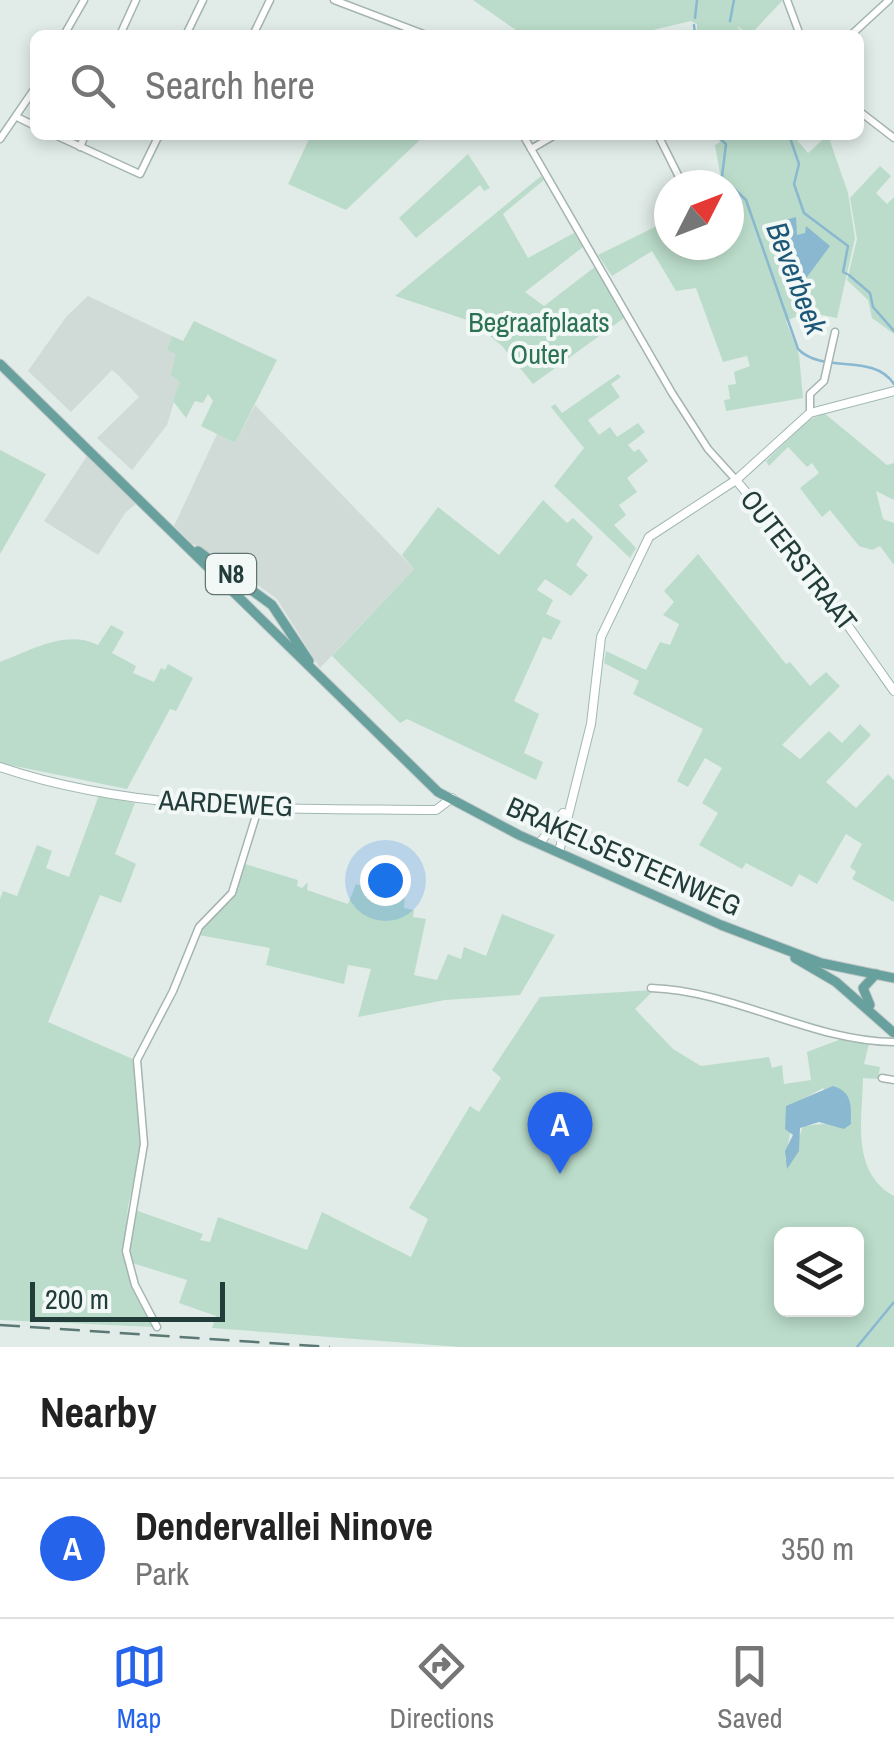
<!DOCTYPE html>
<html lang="en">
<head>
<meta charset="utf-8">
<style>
  body { margin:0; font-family:"Archivo Narrow",sans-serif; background:#f6f6f6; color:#222 }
  .controls { position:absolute; right:30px; bottom:30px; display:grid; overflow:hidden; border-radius:15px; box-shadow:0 5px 15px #0003 }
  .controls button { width:90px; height:90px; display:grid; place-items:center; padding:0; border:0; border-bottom:2px solid #e0e0e0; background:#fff; color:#222; font:50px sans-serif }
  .compass { position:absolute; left:654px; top:170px; width:90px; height:90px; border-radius:50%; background:#fff; box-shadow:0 5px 15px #0003; rotate:48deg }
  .scale { position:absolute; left:30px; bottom:25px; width:195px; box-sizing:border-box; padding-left:10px; border:5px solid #223c3a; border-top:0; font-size:28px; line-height:35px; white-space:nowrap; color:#223c3a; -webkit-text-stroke:8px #f2f8f6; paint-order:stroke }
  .you { position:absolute; left:385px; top:880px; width:35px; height:35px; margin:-25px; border:8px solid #fff; border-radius:50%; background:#1a73e8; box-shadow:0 0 0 15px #1a73e833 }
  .badge { display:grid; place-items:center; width:65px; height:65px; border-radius:50%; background:#2563eb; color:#fff; font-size:32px; font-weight:700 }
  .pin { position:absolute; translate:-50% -82px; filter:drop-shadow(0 2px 5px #0008) }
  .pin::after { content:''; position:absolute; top:52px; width:35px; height:30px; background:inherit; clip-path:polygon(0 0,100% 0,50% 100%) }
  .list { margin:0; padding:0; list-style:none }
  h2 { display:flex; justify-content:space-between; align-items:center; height:130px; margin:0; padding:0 40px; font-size:42px }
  h2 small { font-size:32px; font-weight:400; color:#767676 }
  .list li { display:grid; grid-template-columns:65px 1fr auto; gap:30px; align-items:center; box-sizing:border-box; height:140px; padding:0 40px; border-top:2px solid #e0e0e0 }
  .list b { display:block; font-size:38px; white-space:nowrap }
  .list p { margin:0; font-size:32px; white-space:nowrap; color:#767676 }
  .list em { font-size:32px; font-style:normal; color:#767676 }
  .icon { flex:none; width:55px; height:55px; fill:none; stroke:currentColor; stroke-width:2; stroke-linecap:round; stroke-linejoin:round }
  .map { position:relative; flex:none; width:894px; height:1347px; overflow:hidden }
  .search { position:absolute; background:#fff; box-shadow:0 5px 15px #0003; left:30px; right:30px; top:30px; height:110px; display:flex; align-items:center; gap:25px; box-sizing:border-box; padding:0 35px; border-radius:15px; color:#767676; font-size:38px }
  .sheet { height:270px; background:#fff }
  nav { display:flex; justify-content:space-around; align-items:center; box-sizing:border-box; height:140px; border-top:2px solid #e0e0e0; background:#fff; font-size:28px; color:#767676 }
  nav a { display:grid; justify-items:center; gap:5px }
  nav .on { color:#2563eb }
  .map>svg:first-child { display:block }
  .built { fill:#d0dbd8 }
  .green { fill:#bbdcca; fill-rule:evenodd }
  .water { fill:#8ab8d0 }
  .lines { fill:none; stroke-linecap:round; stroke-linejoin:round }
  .stream { stroke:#8ab8d0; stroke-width:2.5 }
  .street-casing { stroke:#a4b4b1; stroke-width:9 }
  .secondary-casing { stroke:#a0b7b3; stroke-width:10 }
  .primary-casing { stroke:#c1c8c8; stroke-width:11 }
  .street { stroke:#fff; stroke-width:6 }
  .secondary { stroke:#fff; stroke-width:8 }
  .primary { stroke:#67a09c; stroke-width:9 }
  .rail { stroke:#5c7875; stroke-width:2.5; stroke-dasharray:20 10; stroke-linecap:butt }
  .labels { text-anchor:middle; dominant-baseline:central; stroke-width:8; stroke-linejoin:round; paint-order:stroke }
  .shield { fill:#f2f8f6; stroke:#607472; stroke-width:2.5 }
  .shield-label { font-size:25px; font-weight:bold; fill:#223c3a }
  .park-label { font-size:28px; fill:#2d7254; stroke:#f2f8f6 }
  .street-label { font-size:28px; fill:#223c3a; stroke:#f2f8f6 }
  .water-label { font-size:30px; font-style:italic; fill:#1d5777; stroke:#f2f8f6 }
</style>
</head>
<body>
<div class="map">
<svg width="894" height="1347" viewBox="0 0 894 1347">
  <rect width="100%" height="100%" fill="#e1ece9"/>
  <g class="built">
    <path d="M88,296L172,336L168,350L177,354L180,382L167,425L132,470L97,438L139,397L119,376L112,370L71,412L28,371L66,317Z"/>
    <path d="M255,405L414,569L320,668L277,599L219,557L191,543L174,526L217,434L235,443Z"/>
    <path d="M89,453L138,502L125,513L98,555L44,521Z"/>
  </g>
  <g class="green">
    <path d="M473,0H782V1L750,35L737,26L743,35H697V24L691,21L632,35H523Z"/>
    <path d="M311,135H425L346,210L288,184Z"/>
    <path d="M718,135H802L797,140L808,153L828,135L848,193L855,238L837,318L807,312L786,321L799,355L803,398L726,411L724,400L730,399L728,385L736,384L734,372L750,366L747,356L723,362L696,288L676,291L652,251L612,276L598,255L669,220V245H729V185H722L715,145L724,140Z"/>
    <path d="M468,154L490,188L484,191L480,185L416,238L399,218Z"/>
    <path d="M880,166L891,176L876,193L887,204L894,197V334L872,318L868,300L847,280L857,239L850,198Z"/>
    <path d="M541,176L544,180L503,214L528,258L574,233L583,247L525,292L544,306L596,266L624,318L533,384L502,346L473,322L395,296Z"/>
    <path d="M194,321L277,360L235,443L201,426L213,401L208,394L203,403L195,401L186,418L173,401L180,382L171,375L176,354L167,350L172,336L183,341Z"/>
    <path d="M618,374L621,377L611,384L620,397L588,420L599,435L610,427L617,437L638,423L645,432L628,445L634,452L639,449L648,461L627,478L637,492L619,505L626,515L614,525L636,548L630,558L554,486L584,448L551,407L555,404L562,413Z"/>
    <path d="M824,413L887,465L894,463V500L876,491L883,519L894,523V565L880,546L872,550L859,546L830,510L822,517L800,488L819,473L812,463L807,467L788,447L769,466L766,461L809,420Z"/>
    <path d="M0,450L46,474L0,554Z"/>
    <path d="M543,500L567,523L573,518L593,537L576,565L588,575L571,596L545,579L537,590L553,600L546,614L561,621L551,640L543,637L514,701L539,714L524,753L543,762L536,780L407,719L400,723L332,656L414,569L402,555L438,507L499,555Z"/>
    <path d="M698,554L786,664L790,662L810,686L826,672L840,686L782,745L800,759L829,731L842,743L860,724L871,735L826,782L856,808L888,774L894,780V902L852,879L856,872L850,867L862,844L846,834L817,884L799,874L792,887L746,863L742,869L699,845L718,813L702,803L722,768L705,758L688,787L677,781L703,729L633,694L639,681L604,663L606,651L646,670L660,642L670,645L679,624L663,615L674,602L664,591Z"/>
    <path d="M111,625L124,632L112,653L136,666L133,673L154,682L161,668L165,670L168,664L193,678L176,711L170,709L127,789L0,763V662C31,650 67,629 98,645Z"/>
    <path d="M99,795L135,803L115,854L136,864L121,903L100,895L48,1022L135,1060L142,1144L128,1206L123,1258L154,1327L0,1320V899L3,891L17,896L37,845L52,851L46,868L69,877Z"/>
    <path d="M245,864L298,880L297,886L302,888L308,882L307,890L348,904L356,884L366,887L368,882L373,883L372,889L405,896L404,908L414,910L413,917L426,919L414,975L437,980L448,954L461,959L464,947L486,956L502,914L555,935L520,995L445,1000L358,1017L371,969L348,965L344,984L266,965L270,948L199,935L208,919L231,901Z"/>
    <path d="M654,990L635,1009L673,1049L701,1066L769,1057L772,1068L782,1065L784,1084L811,1080L807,1052L844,1038L869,1044L864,1064L880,1067L878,1079L863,1078C862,1121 851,1172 894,1196V1347H460L212,1328L216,1316L179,1303L187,1280L129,1262L135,1210L203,1234L200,1240L210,1242L218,1217L307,1250L322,1212L411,1257L428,1219L409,1208L470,1106L479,1112L501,1078L492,1070L540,997ZM823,1088L844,1129L832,1123L803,1126L792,1157L785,1160L796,1103ZM782,1234H856V1310H782Z"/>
  </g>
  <g class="water">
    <path d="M796,217L797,235L805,233L806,226L830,246L804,281L798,296L785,275L784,253L770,238L778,222Z"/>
    <path d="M833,1086C853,1092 851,1106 851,1124L844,1129L819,1122L800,1128L799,1151L787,1169L785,1151L793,1135L785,1129L786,1106Z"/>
  </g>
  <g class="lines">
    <g class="stream">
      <path d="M695,18L697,0"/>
      <path d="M730,21L734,0"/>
      <path d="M694,25L695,35"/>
      <path d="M715,135L726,144L722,177L746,200L798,349C824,375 873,352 894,384"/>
      <path d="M789,135L799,164L794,184L804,213L848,246L843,272L847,274"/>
      <path d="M849,275L870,293L873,307L894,331"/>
      <path d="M857,1347L894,1302"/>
    </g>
    <defs>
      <g id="street">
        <path d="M334,0L426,35"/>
        <path d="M787,0L800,35"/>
        <path d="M64,35L84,0"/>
        <path d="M104,35H112"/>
        <path d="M120,35L136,0"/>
        <path d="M186,35L203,0"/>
        <path d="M253,35L270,0"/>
        <path d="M851,35L889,0"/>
        <path d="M859,111L894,138"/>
        <path d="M19,118L35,126"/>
        <path d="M55,135L140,174L159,135"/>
        <path d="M523,135L672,393L708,449L736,480"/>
        <path d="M658,135L680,179"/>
        <path d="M0,139L35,88"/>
        <path d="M80,147L85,135"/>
        <path d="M531,149L555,135"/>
        <path d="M810,413V394L824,381L835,332"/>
        <path d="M651,988C735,991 811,1041 894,1042"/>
        <path d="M882,1078L894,1080"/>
        <path d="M157,1327L135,1285L126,1251L144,1144L137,1060L173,991L199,927L232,893L259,806"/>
      </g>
      <g id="secondary">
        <path d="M736,480L801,559L894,691"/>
        <path d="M0,767C138,814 292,808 436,810L452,798"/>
        <path d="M539,844L563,813"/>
        <path d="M559,852L591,724L601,637L649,537L736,480L810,413L894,391"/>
      </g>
      <g id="primary">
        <path d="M0,364L438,792L519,835L721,925L821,963L894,978"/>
        <path d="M198,551L272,605L309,661"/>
        <path d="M795,958L836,982L894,1033"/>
        <path d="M870,1005L863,988L876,974"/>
      </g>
    </defs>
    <use href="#street" class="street-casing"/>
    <use href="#secondary" class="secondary-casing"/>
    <use href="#primary" class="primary-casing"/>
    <use href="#street" class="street"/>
    <use href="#secondary" class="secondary"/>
    <use href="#primary" class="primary"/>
    <path class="rail" d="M0,1325L330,1347"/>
  </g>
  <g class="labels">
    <rect class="shield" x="206" y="554" width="50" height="40" rx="8"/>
    <g class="shield-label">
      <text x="231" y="574">N8</text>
    </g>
    <g class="park-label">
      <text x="539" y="322">Begraafplaats<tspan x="539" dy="32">Outer</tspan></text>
    </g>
    <g class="street-label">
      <text transform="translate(799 560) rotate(52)">OUTERSTRAAT</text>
      <text transform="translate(226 803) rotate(3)">AARDEWEG</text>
      <text transform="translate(624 856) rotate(24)">BRAKELSESTEENWEG</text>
    </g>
    <g class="water-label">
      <text transform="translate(797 278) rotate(69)">Beverbeek</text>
    </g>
  </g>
</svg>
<div class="controls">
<button><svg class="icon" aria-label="layers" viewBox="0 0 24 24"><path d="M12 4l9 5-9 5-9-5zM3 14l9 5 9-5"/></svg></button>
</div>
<svg class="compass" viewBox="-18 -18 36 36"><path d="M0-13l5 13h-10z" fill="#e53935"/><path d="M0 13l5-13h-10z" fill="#767676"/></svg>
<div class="scale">200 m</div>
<div class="you"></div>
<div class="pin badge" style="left:560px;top:1174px">A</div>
<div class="search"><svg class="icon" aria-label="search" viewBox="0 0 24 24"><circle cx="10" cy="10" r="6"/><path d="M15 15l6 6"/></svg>Search here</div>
</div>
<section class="sheet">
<h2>Nearby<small></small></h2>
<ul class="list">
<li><span class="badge">A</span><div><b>Dendervallei Ninove</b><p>Park</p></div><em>350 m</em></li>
</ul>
</section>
<nav>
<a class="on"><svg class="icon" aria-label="map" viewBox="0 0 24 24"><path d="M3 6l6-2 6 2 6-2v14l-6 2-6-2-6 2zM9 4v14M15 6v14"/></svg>Map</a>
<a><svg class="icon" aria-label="directions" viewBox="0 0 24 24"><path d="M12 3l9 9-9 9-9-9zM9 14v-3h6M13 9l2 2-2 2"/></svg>Directions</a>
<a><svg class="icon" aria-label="saved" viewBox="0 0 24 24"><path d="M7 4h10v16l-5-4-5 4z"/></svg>Saved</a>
</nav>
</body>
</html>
